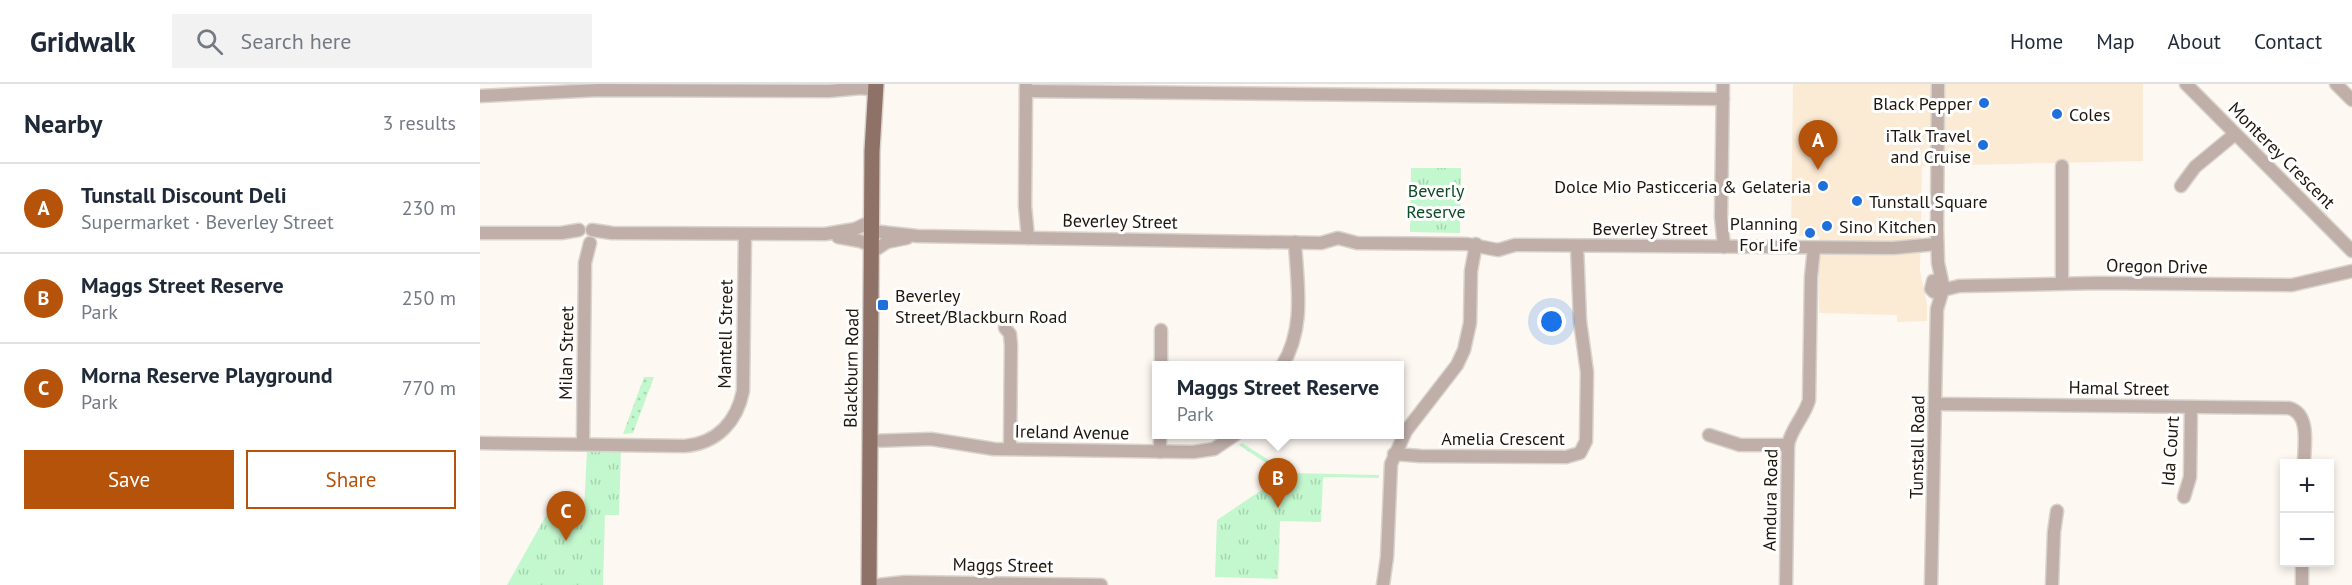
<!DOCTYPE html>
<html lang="en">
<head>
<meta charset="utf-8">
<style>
  body { margin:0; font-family:"PT Sans",sans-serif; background:#f2f2f3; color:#1f2937 }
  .controls { position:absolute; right:18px; bottom:18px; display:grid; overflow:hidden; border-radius:0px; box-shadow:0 3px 9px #0003 }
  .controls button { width:54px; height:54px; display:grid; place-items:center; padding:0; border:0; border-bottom:2px solid #e0e1e3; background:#fff; color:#1f2937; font:30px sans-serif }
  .you { position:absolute; left:1072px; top:238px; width:21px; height:21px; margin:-15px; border:4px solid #fff; border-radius:50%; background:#1a73e8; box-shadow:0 0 0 9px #1a73e833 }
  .badge { display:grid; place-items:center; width:39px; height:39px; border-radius:50%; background:#b45309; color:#fff; font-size:20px; font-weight:700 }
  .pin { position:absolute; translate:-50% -50px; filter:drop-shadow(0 2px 3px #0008) }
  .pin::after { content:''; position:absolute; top:32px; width:21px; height:18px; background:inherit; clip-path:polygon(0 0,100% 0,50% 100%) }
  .popup { position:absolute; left:672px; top:277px; width:252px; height:78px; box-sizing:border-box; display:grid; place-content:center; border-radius:0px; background:#fff; filter:drop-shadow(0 2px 4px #0005); font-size:20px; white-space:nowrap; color:#747a83 }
  .popup b { font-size:22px; color:#1f2937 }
  .popup::after { content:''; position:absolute; left:50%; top:100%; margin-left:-12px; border:12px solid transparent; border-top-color:#fff }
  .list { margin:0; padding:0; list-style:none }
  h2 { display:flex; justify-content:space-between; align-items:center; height:78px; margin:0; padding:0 24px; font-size:26px }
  h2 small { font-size:20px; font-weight:400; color:#747a83 }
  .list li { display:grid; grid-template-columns:39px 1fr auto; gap:18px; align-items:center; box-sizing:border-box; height:90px; padding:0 24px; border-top:2px solid #e0e1e3 }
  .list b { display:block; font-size:22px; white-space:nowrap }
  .list p { margin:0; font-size:20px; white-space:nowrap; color:#747a83 }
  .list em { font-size:20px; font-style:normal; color:#747a83 }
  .actions { display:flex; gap:12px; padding:18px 24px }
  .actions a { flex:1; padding:14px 0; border:2px solid #b45309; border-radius:0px; text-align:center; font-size:21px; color:#b45309 }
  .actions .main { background:#b45309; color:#fff }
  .icon { flex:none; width:33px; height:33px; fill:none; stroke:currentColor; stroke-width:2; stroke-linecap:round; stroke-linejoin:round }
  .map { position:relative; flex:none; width:1872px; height:501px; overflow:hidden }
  header { display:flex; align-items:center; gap:36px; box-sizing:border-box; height:84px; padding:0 30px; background:#fff; border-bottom:2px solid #e0e1e3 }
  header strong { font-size:28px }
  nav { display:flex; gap:33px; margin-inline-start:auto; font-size:21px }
  .search { width:420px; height:54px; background:#f2f2f3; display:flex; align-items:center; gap:15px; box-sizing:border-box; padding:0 21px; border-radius:0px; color:#747a83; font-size:22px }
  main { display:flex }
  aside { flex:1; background:#fff }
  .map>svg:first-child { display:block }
  .built { fill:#fbead4 }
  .grass { fill:url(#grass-dots) }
  .park { fill:url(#park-tufts) }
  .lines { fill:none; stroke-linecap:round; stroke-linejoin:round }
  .minor-casing { stroke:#d9d4cd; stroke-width:15 }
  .major-casing { stroke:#d9d4cd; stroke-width:18 }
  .minor { stroke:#c0afa9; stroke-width:12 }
  .major { stroke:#8e7167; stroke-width:15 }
  .poi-dot { fill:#2070db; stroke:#fff; stroke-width:2 }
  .labels { text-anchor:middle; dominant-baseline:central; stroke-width:6; stroke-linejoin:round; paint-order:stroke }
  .poi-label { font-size:18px; fill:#1f170c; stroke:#fff; text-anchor:end }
  .street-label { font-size:18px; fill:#1f170c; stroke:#fff }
  .park-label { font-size:18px; fill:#0d4c24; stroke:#fff }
</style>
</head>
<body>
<header>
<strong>Gridwalk</strong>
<div class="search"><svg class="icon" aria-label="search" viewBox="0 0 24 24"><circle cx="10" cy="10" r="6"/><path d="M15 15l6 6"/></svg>Search here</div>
<nav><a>Home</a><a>Map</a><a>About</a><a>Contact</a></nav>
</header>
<main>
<aside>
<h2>Nearby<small>3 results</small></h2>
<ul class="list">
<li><span class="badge">A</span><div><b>Tunstall Discount Deli</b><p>Supermarket · Beverley Street</p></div><em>230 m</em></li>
<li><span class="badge">B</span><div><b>Maggs Street Reserve</b><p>Park</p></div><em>250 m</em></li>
<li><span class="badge">C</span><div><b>Morna Reserve Playground</b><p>Park</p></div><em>770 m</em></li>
</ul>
<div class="actions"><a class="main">Save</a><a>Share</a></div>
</aside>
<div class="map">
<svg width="1872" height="501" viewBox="0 0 1872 501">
  <defs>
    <pattern id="grass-dots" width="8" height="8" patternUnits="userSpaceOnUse" patternTransform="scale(1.5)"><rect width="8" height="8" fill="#c3f7ce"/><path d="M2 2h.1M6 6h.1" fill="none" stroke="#a7d3b0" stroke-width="1.8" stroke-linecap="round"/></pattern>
    <pattern id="park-tufts" width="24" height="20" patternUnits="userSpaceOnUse" patternTransform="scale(1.5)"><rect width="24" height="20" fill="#c3f7ce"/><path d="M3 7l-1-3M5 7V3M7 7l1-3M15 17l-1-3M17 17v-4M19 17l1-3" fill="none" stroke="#a7d3b0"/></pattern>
  </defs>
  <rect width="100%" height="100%" fill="#fdf8f2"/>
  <path class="built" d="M1313,0H1663V77L1442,82L1440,187L1447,220V237L1417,238V231L1339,229V152H1311Z"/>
  <path class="grass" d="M164,293H174L153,349L143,350Z"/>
  <g class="park">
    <path d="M931,84H981L980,149L930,148Z"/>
    <path d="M762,359L809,389L899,391V394L843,393L841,438L800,437L798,495L735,493L737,436L804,391L759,361Z"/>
    <path d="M107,367H141L139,431H125L123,501H27L68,428L104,427Z"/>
  </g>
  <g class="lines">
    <defs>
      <g id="minor">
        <path d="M1243,0L1241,133L1244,163"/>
        <path d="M1458,0L1457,145L1458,179L1462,197"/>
        <path d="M1706,0L1872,167"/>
        <path d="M1856,0L1872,16"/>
        <path d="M546,1L545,122L548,154"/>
        <path d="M546,7L1243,15"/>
        <path d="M0,12L119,6L349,7L381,4L396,6"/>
        <path d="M1701,102L1715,83L1755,50"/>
        <path d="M112,146L132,149L345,150L375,145L392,137"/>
        <path d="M392,147L437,152L841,159L858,154L877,159L987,160L1018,166L1035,161L1413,164L1457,160"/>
        <path d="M0,149H81L99,146"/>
        <path d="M358,153L380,157L392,162"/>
        <path d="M392,168L407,158L427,154"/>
        <path d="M1582,199V82"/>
        <path d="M1463,206L1479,202L1619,199L1812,201L1872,187"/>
        <path d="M525,244L530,250L531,261L530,365"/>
        <path d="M681,282V246"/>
        <path d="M802,282C826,243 817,200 815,158"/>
        <path d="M1456,320L1809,324C1831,330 1824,362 1824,380"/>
        <path d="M1229,351L1260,361H1308"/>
        <path d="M390,357L451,355L514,365L713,368L734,365L756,350"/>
        <path d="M0,359L205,362C238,359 257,337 263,307L265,150"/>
        <path d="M103,360L105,179L110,159"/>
        <path d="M680,368V350"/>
        <path d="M914,370L940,372L1086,373L1100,369L1106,357L1107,288L1100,237L1097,162"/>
        <path d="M1704,413L1710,393L1711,323"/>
        <path d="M398,501L425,498L621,501"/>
        <path d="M903,501L907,473L911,380L926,347L977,281L984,266L990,239L991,187L996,160"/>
        <path d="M1306,501L1308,361C1311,344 1325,332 1329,316L1331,193L1334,164"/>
        <path d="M1451,501L1457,225L1464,202L1460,196L1453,197L1451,205L1454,208H1461"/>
        <path d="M1572,501L1574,448L1577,427"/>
        <path d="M1822,501V478"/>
      </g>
      <path id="major" d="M389,501L392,67L396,0"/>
    </defs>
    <use href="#minor" class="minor-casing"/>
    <use href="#major" class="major-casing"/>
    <use href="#minor" class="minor"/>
    <use href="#major" class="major"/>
  </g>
  <g class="poi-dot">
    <circle cx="1504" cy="19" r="6"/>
    <circle cx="1577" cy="30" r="6"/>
    <circle cx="1503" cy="61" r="6"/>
    <circle cx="1343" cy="102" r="6"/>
    <circle cx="1377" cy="117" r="6"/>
    <circle cx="1347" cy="142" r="6"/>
    <circle cx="1330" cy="149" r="6"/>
    <rect x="397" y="215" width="12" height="12" rx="3"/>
  </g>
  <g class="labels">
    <g class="poi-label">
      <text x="1492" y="19">Black Pepper</text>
      <text x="1589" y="30" text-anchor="start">Coles</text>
      <text x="1491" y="51">iTalk Travel<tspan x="1491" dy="21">and Cruise</tspan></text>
      <text x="1331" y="102">Dolce Mio Pasticceria &amp; Gelateria</text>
      <text x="1389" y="117" text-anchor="start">Tunstall Square</text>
      <text x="1318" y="139">Planning<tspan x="1318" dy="21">For Life</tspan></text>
      <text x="1359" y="142" text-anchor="start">Sino Kitchen</text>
      <text x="415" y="211" text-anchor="start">Beverley<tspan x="415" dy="21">Street/Blackburn Road</tspan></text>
    </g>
    <g class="street-label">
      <text transform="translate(1802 71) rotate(45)">Monterey Crescent</text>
      <text transform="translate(640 137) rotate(1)">Beverley Street</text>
      <text x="1170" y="144">Beverley Street</text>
      <text transform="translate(1677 182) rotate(1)">Oregon Drive</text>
      <text transform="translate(245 250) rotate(-89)">Mantell Street</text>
      <text transform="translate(86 269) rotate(-89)">Milan Street</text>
      <text transform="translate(371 284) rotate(-89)">Blackburn Road</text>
      <text transform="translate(1639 304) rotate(1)">Hamal Street</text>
      <text transform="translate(592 348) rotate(1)">Ireland Avenue</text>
      <text x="1023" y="354">Amelia Crescent</text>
      <text transform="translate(1437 363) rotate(-89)">Tunstall Road</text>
      <text transform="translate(1690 367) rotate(-86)">Ida Court</text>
      <text transform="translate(1290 416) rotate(-89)">Amdura Road</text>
      <text transform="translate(523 481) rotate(1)">Maggs Street</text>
    </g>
    <g class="park-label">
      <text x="956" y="106">Beverly<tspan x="956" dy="21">Reserve</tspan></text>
    </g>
  </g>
</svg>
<div class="controls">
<button>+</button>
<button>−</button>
</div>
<div class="you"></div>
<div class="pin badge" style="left:1338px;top:86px">A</div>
<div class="pin badge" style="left:798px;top:424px">B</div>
<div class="popup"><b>Maggs Street Reserve</b>Park</div>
<div class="pin badge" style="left:86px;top:457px">C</div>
</div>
</main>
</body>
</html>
